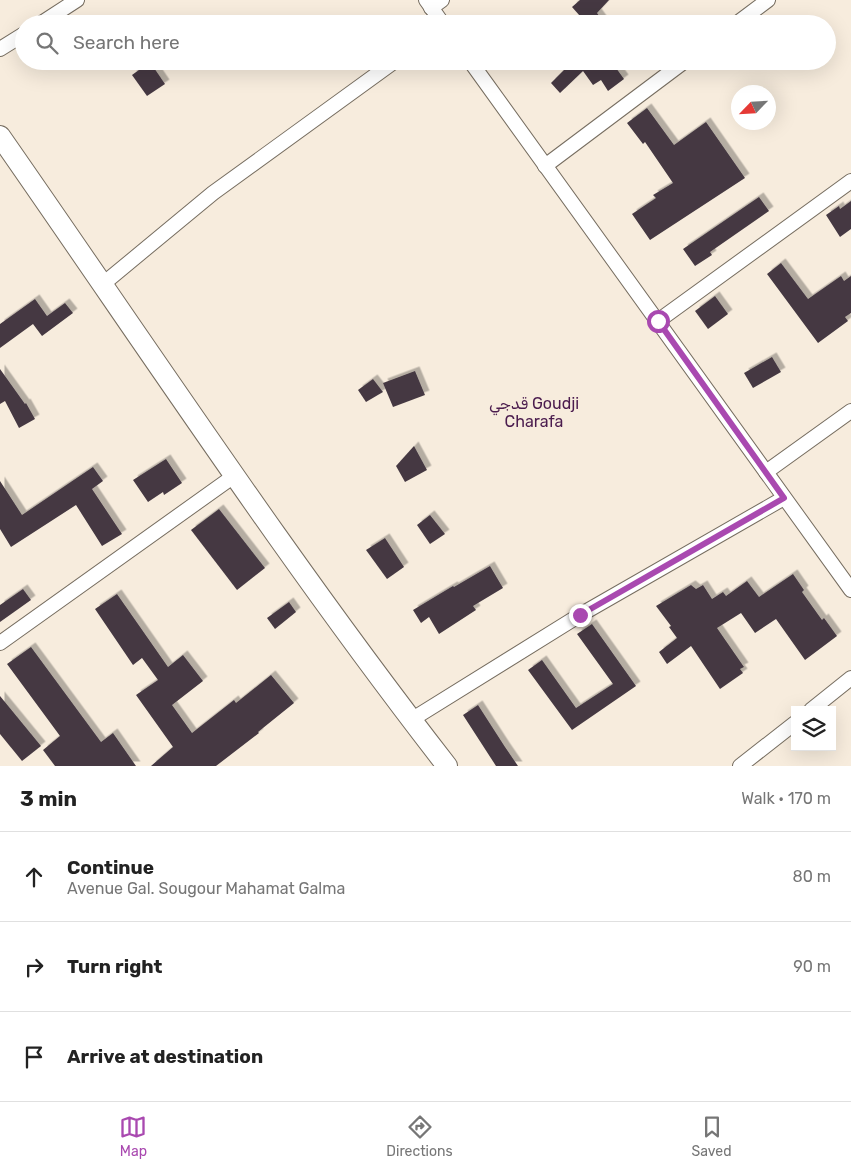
<!DOCTYPE html>
<html lang="en">
<head>
<meta charset="utf-8">
<style>
  body { margin:0; font-family:Rubik,"Noto Naskh Arabic",sans-serif; background:#f6f6f6; color:#222 }
  .controls { position:absolute; right:15px; bottom:15px; display:grid; overflow:hidden; border-radius:0px; box-shadow:0 5px 20px #0002 }
  .controls button { width:45px; height:45px; display:grid; place-items:center; padding:0; border:0; border-bottom:1px solid #e0e0e0; background:#fff; color:#222; font:25px sans-serif }
  .compass { position:absolute; left:731px; top:85px; width:45px; height:45px; border-radius:50%; background:#fff; box-shadow:0 5px 20px #0002; rotate:245deg }
  .stop { position:absolute; width:15px; height:15px; margin:-11px; border:4px solid #a949b0; border-radius:50%; background:#fff }
  .stop.end { background:#a949b0; border-color:#fff; box-shadow:0 1px 5px #0008 }
  .list { margin:0; padding:0; list-style:none }
  h2 { display:flex; justify-content:space-between; align-items:center; height:65px; margin:0; padding:0 20px; font-size:21px }
  h2 small { font-size:16px; font-weight:400; color:#767676 }
  .list li { display:grid; grid-template-columns:32px 1fr auto; gap:15px; align-items:center; box-sizing:border-box; height:90px; padding:0 20px; border-top:1px solid #e0e0e0 }
  .list b { display:block; font-size:19px; white-space:nowrap }
  .list p { margin:0; font-size:16px; white-space:nowrap; color:#767676 }
  .list em { font-size:16px; font-style:normal; color:#767676 }
  .icon { flex:none; width:28px; height:28px; fill:none; stroke:currentColor; stroke-width:2; stroke-linecap:round; stroke-linejoin:round }
  .map { position:relative; flex:none; width:851px; height:766px; overflow:hidden }
  .search { position:absolute; background:#fff; box-shadow:0 5px 20px #0002; left:15px; right:15px; top:15px; height:55px; display:flex; align-items:center; gap:12px; box-sizing:border-box; padding:0 18px; border-radius:28px; color:#767676; font-size:19px }
  .sheet { height:335px; background:#fff }
  nav { display:flex; justify-content:space-around; align-items:center; box-sizing:border-box; height:70px; border-top:1px solid #e0e0e0; background:#fff; font-size:14px; color:#767676 }
  nav a { display:grid; justify-items:center; gap:2px }
  nav .on { color:#a949b0 }
  .map>svg:first-child { display:block }
  .building { fill:#453942; filter:url(#shadow) }
  .lines { fill:none; stroke-linecap:round; stroke-linejoin:round }
  .minor-casing { stroke:#766d60; stroke-width:16 }
  .secondary-casing { stroke:#766d60; stroke-width:22 }
  .minor { stroke:#fff; stroke-width:14 }
  .secondary { stroke:#fff; stroke-width:20 }
  .route { stroke:#a949b0; stroke-width:6 }
  .labels { text-anchor:middle; dominant-baseline:central; stroke-width:5; stroke-linejoin:round; paint-order:stroke }
  .neighbourhood-label { font-size:16px; fill:#4b1c4e; stroke:#f7ecdd }
</style>
</head>
<body>
<div class="map">
<svg width="851" height="766" viewBox="0 0 851 766">
  <defs>
    <filter id="shadow"><feDropShadow dx="4.5" dy="-4.5" stdDeviation="0" flood-color="#0004"/></filter>
  </defs>
  <rect width="100%" height="100%" fill="#f7ecdd"/>
  <g class="building">
    <path d="M580,0H609L597,13L605,24H587L572,7Z"/>
    <path d="M573,61H611L624,79L608,91L601,80L593,85L583,71L560,93L551,83Z"/>
    <path d="M150,62L165,84L147,96L132,75Z"/>
    <path d="M647,108L674,145L706,122L745,178L650,240L632,214L656,198L653,195L673,183L645,142L643,144L627,123Z"/>
    <path d="M759,197L769,211L710,252L712,255L695,266L683,249Z"/>
    <path d="M851,201V229L840,237L826,215L839,206L840,209Z"/>
    <path d="M781,263L808,299L841,276L844,281L851,276V313L845,317L848,321L818,343L767,274Z"/>
    <path d="M715,296L728,314L708,329L695,311Z"/>
    <path d="M35,299L47,316L65,303L73,313L42,336L33,324L0,348V324Z"/>
    <path d="M772,357L781,372L753,388L744,373Z"/>
    <path d="M0,369L25,404L26,403L35,419L19,428L5,401L0,404Z"/>
    <path d="M415,371L425,395L393,407L383,383Z"/>
    <path d="M373,379L383,392L366,402L358,390Z"/>
    <path d="M414,446L427,470L405,482L396,466Z"/>
    <path d="M166,459L182,483L164,495L163,492L148,502L133,480Z"/>
    <path d="M93,467L103,481L92,489L122,534L102,546L76,505L11,547L0,529V481L22,515Z"/>
    <path d="M219,509L265,568L237,590L191,530Z"/>
    <path d="M430,515L445,534L430,544L417,525Z"/>
    <path d="M385,538L404,567L387,579L366,550Z"/>
    <path d="M490,566L503,588L473,606L476,610L439,634L429,617L421,623L413,610L453,586L454,587Z"/>
    <path d="M793,574L804,590L802,592L822,620L824,618L837,636L805,660L776,619L755,633L741,613L717,628L744,667L740,669L743,673L720,689L691,646L667,664L659,652L677,638L669,627L671,626L656,606L691,585L696,589L703,585L712,599L723,592L726,596L747,581L759,597Z"/>
    <path d="M23,589L31,600L0,622V605Z"/>
    <path d="M117,594L168,667L183,655L203,681L172,705L192,733L234,700L236,703L271,675L294,703L258,732L259,733L216,766H151L173,747L136,695L158,680L142,658L133,665L95,609Z"/>
    <path d="M289,602L296,612L275,629L267,618Z"/>
    <path d="M592,624L636,686L572,730L528,670L542,660L576,708L613,684L577,634Z"/>
    <path d="M31,647L101,742L113,733L136,766H55L43,750L60,736L7,664Z"/>
    <path d="M0,696L41,746L22,761L0,734Z"/>
    <path d="M478,705L505,747L518,766H496L463,715Z"/>
  </g>
  <g class="lines">
    <defs>
      <g id="minor">
        <path d="M426,0L443,24"/>
        <path d="M431,8L442,0"/>
        <path d="M40,24L77,0"/>
        <path d="M736,24L768,0"/>
        <path d="M0,49L24,34"/>
        <path d="M470,61L851,590"/>
        <path d="M545,166L685,61"/>
        <path d="M103,284L213,193L395,61"/>
        <path d="M658,321L851,181"/>
        <path d="M766,472L851,411"/>
        <path d="M0,643L234,476"/>
        <path d="M811,710L851,678"/>
        <path d="M411,720L580,615L784,498"/>
        <path d="M740,766L795,723"/>
      </g>
      <path id="secondary" d="M0,136C147,347 289,563 447,766"/>
    </defs>
    <use href="#minor" class="minor-casing"/>
    <use href="#secondary" class="secondary-casing"/>
    <use href="#minor" class="minor"/>
    <use href="#secondary" class="secondary"/>
  </g>
  <g class="lines">
    <path class="route" d="M580,615L784,498L658,321"/>
  </g>
  <g class="labels">
    <g class="neighbourhood-label">
      <text x="534" y="403">قدجي Goudji<tspan x="534" dy="18">Charafa</tspan></text>
    </g>
  </g>
</svg>
<div class="controls">
<button><svg class="icon" aria-label="layers" viewBox="0 0 24 24"><path d="M12 4l9 5-9 5-9-5zM3 14l9 5 9-5"/></svg></button>
</div>
<svg class="compass" viewBox="-18 -18 36 36"><path d="M0-13l5 13h-10z" fill="#e53935"/><path d="M0 13l5-13h-10z" fill="#767676"/></svg>
<div class="stop" style="left:658px;top:321px"></div>
<div class="stop end" style="left:580px;top:615px"></div>
<div class="search"><svg class="icon" aria-label="search" viewBox="0 0 24 24"><circle cx="10" cy="10" r="6"/><path d="M15 15l6 6"/></svg>Search here</div>
</div>
<section class="sheet">
<h2>3 min<small>Walk · 170 m</small></h2>
<ul class="list">
<li><svg class="icon" aria-label="ahead" viewBox="0 0 24 24"><path d="M12 20V5M6 11l6-6 6 6"/></svg><div><b>Continue</b><p>Avenue Gal. Sougour Mahamat Galma</p></div><em>80 m</em></li>
<li><svg class="icon" aria-label="right" viewBox="0 0 24 24"><path d="M7 20v-9h11M14 6l5 5-5 5"/></svg><div><b>Turn right</b></div><em>90 m</em></li>
<li><svg class="icon" aria-label="arrive" viewBox="0 0 24 24"><path d="M6 21V4h12l-3 4 3 4H6"/></svg><div><b>Arrive at destination</b></div></li>
</ul>
</section>
<nav>
<a class="on"><svg class="icon" aria-label="map" viewBox="0 0 24 24"><path d="M3 6l6-2 6 2 6-2v14l-6 2-6-2-6 2zM9 4v14M15 6v14"/></svg>Map</a>
<a><svg class="icon" aria-label="directions" viewBox="0 0 24 24"><path d="M12 3l9 9-9 9-9-9zM9 14v-3h6M13 9l2 2-2 2"/></svg>Directions</a>
<a><svg class="icon" aria-label="saved" viewBox="0 0 24 24"><path d="M7 4h10v16l-5-4-5 4z"/></svg>Saved</a>
</nav>
</body>
</html>
